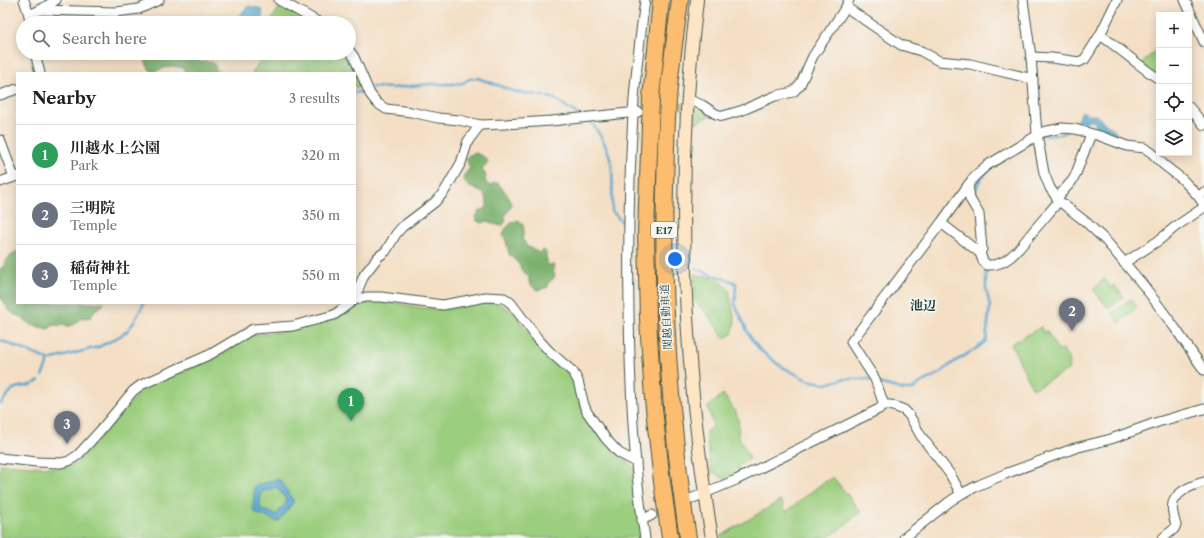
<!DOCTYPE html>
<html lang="en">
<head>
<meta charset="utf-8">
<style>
  body { margin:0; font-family:"Libre Caslon Text","Noto Serif JP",serif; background:#f6f6f6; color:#202124 }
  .controls { position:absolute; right:12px; top:12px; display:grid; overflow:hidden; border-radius:0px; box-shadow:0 2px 10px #0003 }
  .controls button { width:36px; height:36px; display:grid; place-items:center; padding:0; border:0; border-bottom:1px solid #e0e0e0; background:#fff; color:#202124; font:20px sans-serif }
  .you { position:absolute; left:675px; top:259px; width:14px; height:14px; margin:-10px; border:3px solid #fff; border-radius:50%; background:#1a73e8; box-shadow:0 0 0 6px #1a73e833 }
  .badge { display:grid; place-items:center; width:26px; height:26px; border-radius:50%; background:#7c3aed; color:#fff; font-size:13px; font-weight:700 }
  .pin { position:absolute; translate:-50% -33px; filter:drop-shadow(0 1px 2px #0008) }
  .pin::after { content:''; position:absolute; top:21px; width:14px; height:12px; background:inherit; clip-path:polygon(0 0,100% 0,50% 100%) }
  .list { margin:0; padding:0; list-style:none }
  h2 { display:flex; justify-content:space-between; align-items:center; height:52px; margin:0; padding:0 16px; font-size:17px }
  h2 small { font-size:13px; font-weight:400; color:#757577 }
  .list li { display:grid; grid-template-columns:26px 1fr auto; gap:12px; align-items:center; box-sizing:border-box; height:60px; padding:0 16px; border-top:1px solid #e0e0e0 }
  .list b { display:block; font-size:15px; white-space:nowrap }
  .list p { margin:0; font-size:13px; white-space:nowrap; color:#757577 }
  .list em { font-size:13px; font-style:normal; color:#757577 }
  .icon { flex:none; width:22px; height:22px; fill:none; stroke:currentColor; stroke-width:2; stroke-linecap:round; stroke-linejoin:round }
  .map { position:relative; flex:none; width:1204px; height:538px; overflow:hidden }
  .search { position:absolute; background:#fff; box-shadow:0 2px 10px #0003; left:16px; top:16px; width:340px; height:44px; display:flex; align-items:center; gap:10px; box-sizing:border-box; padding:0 14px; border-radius:22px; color:#757577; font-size:15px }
  .panel { position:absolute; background:#fff; box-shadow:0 2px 10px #0003; left:16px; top:72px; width:340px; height:232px; border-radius:0px }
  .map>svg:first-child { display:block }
  .green { fill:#9bce7e; stroke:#5d8659 }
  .forest { fill:#7cb16d; stroke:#4e7750 }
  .water { fill:#55a5cf; stroke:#3a7182; fill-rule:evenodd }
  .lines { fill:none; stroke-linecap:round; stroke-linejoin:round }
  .stream { stroke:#55a5cf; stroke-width:2.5 }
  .street-tunnel { stroke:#c9bfa8; stroke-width:9; stroke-dasharray:9 4.5; stroke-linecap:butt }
  .street-casing { stroke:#3f554a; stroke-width:11 }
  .secondary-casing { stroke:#3f554a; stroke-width:14 }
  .highway-casing { stroke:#3f554a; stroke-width:18 }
  .street { stroke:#fff; stroke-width:9 }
  .secondary { stroke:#fee5c5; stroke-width:12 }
  .highway { stroke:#fcbd6f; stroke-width:16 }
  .labels { text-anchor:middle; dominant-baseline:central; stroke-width:3; stroke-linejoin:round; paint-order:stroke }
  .shield { fill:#f6f6f2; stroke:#60746d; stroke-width:1 }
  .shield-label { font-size:10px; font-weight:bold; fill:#1f3d34 }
  .street-label { font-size:11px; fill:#1f3d34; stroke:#f6f6f2 }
  .quarter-label { font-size:13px; font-weight:bold; fill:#1f3d34; stroke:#f6f6f2 }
</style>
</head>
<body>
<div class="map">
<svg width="1204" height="538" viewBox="0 0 1204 538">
  <rect width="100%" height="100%" fill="#f6f6f2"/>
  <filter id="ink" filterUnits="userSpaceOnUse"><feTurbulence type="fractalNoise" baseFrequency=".025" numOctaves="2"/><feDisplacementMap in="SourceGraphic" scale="8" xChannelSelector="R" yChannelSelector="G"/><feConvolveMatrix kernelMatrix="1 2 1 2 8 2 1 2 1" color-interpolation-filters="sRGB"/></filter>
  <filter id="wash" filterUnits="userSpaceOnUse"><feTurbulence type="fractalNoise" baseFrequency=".012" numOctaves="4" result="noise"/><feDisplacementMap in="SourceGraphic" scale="16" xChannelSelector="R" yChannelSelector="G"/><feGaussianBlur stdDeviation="0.9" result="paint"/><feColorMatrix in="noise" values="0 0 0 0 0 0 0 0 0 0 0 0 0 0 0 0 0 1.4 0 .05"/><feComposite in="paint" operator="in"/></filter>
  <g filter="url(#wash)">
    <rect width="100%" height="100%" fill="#f4dfc5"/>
    <g class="green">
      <path d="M281,5L311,23H273L271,21Z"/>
      <path d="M1159,46V71L1156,75L1142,64Z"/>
      <path d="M266,53H346L351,61L337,73H252Z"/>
      <path d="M351,64L357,72L363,86L355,88V73H340Z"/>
      <path d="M696,105L713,114L695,123Z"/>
      <path d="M695,274L711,277L721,281L729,290L735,321L732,334L724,338C715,324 706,311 694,301Z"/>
      <path d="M1104,279L1111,287L1114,285L1124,297L1109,309L1093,289Z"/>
      <path d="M1131,299L1137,307L1120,323L1112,313Z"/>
      <path d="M372,301H384L423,308L437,309H447L481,302H490L498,303L509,309L515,314L536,344L566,371L573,379L577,397L583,412L634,468L642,538H0V464L63,468L76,463L140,392L148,385L217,358L252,335L289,331L336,318L357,304Z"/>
      <path d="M1041,327L1043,332L1047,331L1058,351L1063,349L1070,362L1068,370L1033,389L1011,344Z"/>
      <path d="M723,394L736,412L738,419L739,426L738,435L750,459L738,466L741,474L727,480L711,471L706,431L712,428L713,425L708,407Z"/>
      <path d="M833,477L861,512L828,538H721V536L781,500L786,512L820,485Z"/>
    </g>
    <g class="forest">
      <path d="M142,53H154L159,59L165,57L167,53H190L202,63L206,60L209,63L211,61L216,66L215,69L220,73H185L184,68L171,66L153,72L149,69Z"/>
      <path d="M476,153L484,157L488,161L487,164L482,168L486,176L485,180L487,184L490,186L494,183H498L507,194L512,204L505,216L506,221L502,226L497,225L487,221L483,223L477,221L476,216L480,211L487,208V200L483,193L468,186L463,179L464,175L470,168L466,159L469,155Z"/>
      <path d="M519,220C525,226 525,232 522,239L525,242V245L539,253L544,250L546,252V256L548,265H554L555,270L552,271V273L555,274L554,278L549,282L548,287L538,290L533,287L529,282V277L521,270L519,264C515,261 513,257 509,254L506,241L503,235C505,227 511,222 519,220Z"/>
      <path d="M17,251V303H104L103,305L94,311L91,317L81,318L75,324L69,326L54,325L48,329L31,325L18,315H15L9,310L0,296V269L2,268L8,258Z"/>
    </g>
    <g class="water">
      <path d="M250,6L259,8L263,11L262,16L259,23H235L234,21L247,7Z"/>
      <path d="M1082,111L1089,115H1096L1109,127L1110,126L1118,135L1129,141L1127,143L1096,132L1095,122C1089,120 1085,121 1081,126H1074Z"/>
      <path d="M277,479L281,481L293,500V503L278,522L256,513L253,510L254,487L257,485ZM277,487L287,501L276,515L260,508L261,492Z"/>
    </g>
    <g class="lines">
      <g class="stream">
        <path d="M372,87L393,88L430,84H454L463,83L469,79L478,78L516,92L544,96"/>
        <path d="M355,93L363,91"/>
        <path d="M548,97L555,99L580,116"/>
        <path d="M590,121C601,135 611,152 612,170C613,183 612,197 612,211L622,222"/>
        <path d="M1045,136L1061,134L1067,131"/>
        <path d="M980,210C980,205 977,202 976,198C973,186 983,174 992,168"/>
        <path d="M696,268C708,275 723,277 736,283L735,304L750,337L760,350L779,365L807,380L826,384L844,379H869L872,380"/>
        <path d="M0,340L49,360L98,347L109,342L120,336L127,331L134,322L144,303"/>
        <path d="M42,376L49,360"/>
        <path d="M879,383L904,390H912L919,384L940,373L954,362L977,348L986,341L990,306L986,288V268"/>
        <path d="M0,404L13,389L19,387L31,385L39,381"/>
      </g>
    </g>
  </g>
  <g filter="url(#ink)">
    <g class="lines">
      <path class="street-tunnel" d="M663,111L680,109"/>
      <defs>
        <g id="street">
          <path d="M24,0L29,15"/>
          <path d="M279,0L320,23"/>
          <path d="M645,0C640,38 635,76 633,115C629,180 628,246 629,311C630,387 633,464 645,538"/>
          <path d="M1023,0L1031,57L1037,134L1044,173L1050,188L1059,201L1086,222L1106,241L1144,286L1175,328L1204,370"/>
          <path d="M1185,0L1204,42"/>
          <path d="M846,7L901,45L921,51L939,61L970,64L1033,79"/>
          <path d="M40,10L116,12L139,9L159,0"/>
          <path d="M30,23L29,15L40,10L56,0"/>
          <path d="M1100,35C1121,49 1139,66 1159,79"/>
          <path d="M349,50L354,57L370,94L377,103L386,109L411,112L438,118L459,120L480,125L505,124L551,121L638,112"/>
          <path d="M35,53L40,73"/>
          <path d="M1031,57L1052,58L1079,62L1085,59L1100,35L1117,0"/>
          <path d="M0,95L17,89"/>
          <path d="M687,99L702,105L716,114L723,116L743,110L775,96L793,92L800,85L813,56L846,7L849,0"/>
          <path d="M1189,107L1204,125"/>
          <path d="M0,140L14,177"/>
          <path d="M0,182L17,176"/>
          <path d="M968,185L970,199L979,214L982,249L980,253L983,261L987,265C1009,267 1023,243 1035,229C1043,220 1051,210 1059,201"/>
          <path d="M1057,198L1072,181L1075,176L1091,134"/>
          <path d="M941,223L980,253"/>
          <path d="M1124,263L1158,241L1175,227L1203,208L1204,205L1199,197L1204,192"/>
          <path d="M355,297L364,275L378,257L386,251L396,234L402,227L435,202L444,192L461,163L468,141L480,125"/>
          <path d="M355,300L366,297H381L443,305L486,297L504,298L511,303L538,339L550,352L573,372L578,381L584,405L587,412L606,439L619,453L636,462"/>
          <path d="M884,405L875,379L851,342L941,223L974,177L986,166L1043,132L1062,128L1075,129L1100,136L1127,146L1145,148L1152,153L1164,165L1182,179L1199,197"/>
          <path d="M0,458L37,462L61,463L69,461L78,455L99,432L133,391L141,385L211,354L253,329L293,326L334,315L350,303"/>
          <path d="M693,498L736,480L879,409L884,405H891L904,410L909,415L921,436L950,474L961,494"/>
          <path d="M642,520L652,515"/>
          <path d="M904,538L949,502L961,494L979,485L1005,474L1075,448L1111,439L1158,422L1204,409"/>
          <path d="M1163,538L1174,529L1176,525C1174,519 1171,510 1173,503C1177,491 1193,485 1204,482"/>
        </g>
        <path id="secondary" d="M697,0C675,179 682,360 712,538"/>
        <g id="highway">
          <path d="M661,0L651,98L646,233L648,319L653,399L662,482L670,538"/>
          <path d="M680,0C676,29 672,58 669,87C666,120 666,154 665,187C662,305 670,422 688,538"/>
        </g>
      </defs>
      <use href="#street" class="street-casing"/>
      <use href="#secondary" class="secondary-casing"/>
      <use href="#highway" class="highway-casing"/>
      <use href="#street" class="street"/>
      <use href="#secondary" class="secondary"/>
      <use href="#highway" class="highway"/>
    </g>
  </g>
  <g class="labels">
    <rect class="shield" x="651" y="222" width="26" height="16" rx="3"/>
    <g class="shield-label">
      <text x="664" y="230">E17</text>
    </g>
    <g class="street-label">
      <text transform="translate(666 317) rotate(-93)">関越自動車道</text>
    </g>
    <g class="quarter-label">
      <text x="923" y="305">池辺</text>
    </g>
  </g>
</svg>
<div class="controls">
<button>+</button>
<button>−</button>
<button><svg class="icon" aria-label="locate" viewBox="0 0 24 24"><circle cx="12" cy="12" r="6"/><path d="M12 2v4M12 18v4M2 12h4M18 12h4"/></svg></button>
<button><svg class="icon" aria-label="layers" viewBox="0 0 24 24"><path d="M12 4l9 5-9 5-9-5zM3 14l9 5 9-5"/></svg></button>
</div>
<div class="you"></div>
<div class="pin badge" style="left:351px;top:421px;background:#2e9e5b">1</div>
<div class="pin badge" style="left:1072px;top:331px;background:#6b7280">2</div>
<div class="pin badge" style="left:67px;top:444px;background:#6b7280">3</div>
<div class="search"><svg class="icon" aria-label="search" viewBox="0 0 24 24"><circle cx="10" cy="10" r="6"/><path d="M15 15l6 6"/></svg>Search here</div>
<section class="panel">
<h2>Nearby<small>3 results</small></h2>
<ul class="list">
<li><span class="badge" style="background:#2e9e5b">1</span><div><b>川越水上公園</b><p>Park</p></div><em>320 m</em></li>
<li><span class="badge" style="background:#6b7280">2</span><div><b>三明院</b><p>Temple</p></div><em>350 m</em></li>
<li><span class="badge" style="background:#6b7280">3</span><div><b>稲荷神社</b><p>Temple</p></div><em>550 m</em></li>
</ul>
</section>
</div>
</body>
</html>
